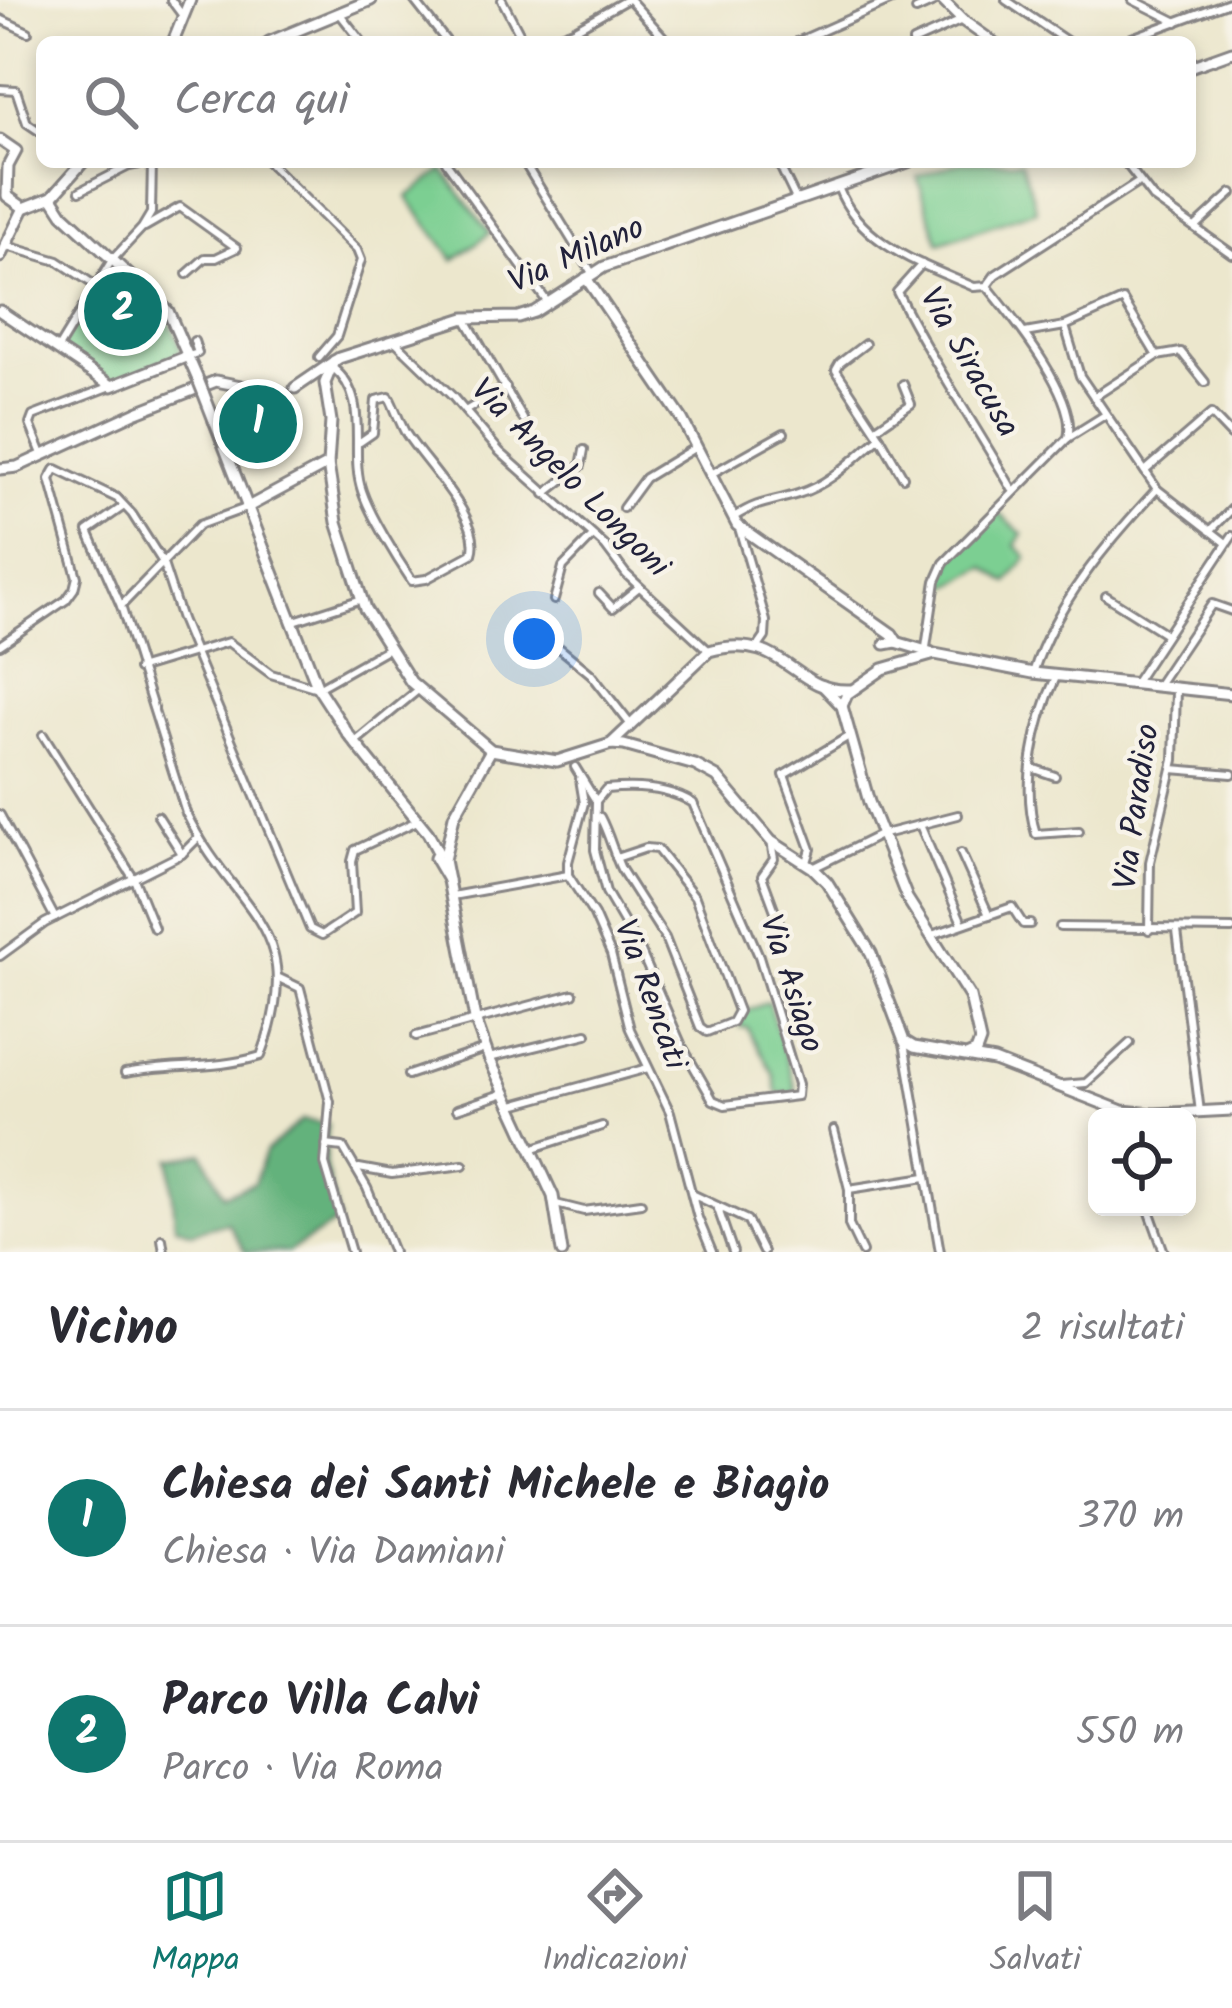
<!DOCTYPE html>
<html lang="it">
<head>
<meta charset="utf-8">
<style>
  body { margin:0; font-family:Kalam,sans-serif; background:#f2f2f3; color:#2b2b33 }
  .controls { position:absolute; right:36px; bottom:36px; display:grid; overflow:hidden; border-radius:18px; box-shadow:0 6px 18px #0003 }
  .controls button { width:108px; height:108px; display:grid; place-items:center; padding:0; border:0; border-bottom:3px solid #e1e1e2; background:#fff; color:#2b2b33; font:60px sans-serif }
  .you { position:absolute; left:534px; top:639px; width:42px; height:42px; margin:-30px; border:9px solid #fff; border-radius:50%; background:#1a73e8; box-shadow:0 0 0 18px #1a73e833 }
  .badge { display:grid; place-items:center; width:78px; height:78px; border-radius:50%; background:#0f766e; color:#fff; font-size:39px; font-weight:700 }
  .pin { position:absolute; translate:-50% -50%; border:6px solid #fff; box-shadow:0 3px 12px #0006 }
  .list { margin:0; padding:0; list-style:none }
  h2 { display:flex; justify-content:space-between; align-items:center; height:156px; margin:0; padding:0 48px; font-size:51px }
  h2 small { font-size:39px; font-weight:400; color:#7c7c81 }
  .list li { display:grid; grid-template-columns:78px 1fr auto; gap:36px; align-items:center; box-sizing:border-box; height:216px; padding:0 48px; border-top:3px solid #e1e1e2 }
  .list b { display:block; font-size:45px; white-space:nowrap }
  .list p { margin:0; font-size:39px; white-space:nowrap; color:#7c7c81 }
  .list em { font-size:39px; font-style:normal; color:#7c7c81 }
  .icon { flex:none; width:66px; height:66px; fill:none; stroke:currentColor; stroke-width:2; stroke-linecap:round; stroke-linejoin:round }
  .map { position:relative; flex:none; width:1232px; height:1252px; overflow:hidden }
  .search { position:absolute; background:#fff; box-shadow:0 6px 18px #0003; left:36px; right:36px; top:36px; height:132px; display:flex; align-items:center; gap:30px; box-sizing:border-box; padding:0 42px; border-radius:18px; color:#7c7c81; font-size:45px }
  .sheet { height:588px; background:#fff }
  nav { display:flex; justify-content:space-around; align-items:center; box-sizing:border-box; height:168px; border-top:3px solid #e1e1e2; background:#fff; font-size:33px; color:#7c7c81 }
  nav a { display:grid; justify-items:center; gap:6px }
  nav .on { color:#0f766e }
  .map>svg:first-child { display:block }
  .green { fill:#7bcf92; stroke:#4e7866; stroke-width:3 }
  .forest { fill:#64b27c; stroke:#436a5c; stroke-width:3 }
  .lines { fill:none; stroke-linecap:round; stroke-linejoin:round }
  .street-casing { stroke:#878484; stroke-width:12 }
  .secondary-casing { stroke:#878484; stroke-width:15 }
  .street { stroke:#fff; stroke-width:6 }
  .secondary { stroke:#fff; stroke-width:9 }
  .secondary-bridge-casing { stroke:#878484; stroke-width:15; stroke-linecap:butt }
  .secondary-bridge { stroke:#fff; stroke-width:9 }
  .labels { text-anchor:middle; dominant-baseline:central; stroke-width:9; stroke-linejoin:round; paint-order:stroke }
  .street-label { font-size:33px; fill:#22223b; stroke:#f7f3e8 }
</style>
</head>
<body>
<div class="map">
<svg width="1232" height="1252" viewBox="0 0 1232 1252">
  <rect width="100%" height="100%" fill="#f7f3e8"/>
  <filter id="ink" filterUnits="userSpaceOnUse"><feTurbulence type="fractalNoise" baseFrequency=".00833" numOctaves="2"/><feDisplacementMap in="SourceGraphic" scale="24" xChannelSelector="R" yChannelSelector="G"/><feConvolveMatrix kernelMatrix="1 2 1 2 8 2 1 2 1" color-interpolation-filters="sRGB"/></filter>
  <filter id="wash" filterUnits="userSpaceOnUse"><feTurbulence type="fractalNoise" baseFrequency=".004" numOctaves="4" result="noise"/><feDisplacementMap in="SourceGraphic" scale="48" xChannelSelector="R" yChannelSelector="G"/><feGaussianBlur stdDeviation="2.7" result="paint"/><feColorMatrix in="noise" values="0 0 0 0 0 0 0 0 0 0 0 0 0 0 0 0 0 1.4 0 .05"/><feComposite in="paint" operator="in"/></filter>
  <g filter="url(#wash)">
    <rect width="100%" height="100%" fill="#ece7cd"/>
    <g class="green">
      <path d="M961,162H1021L1037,210L939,243L917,177Z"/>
      <path d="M443,170L490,233L454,260L407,197Z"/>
      <path d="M114,261C143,288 169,310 181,349L175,358L112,383L62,350V344Z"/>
      <path d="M998,513L1023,534L1016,545L1027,557L1008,583L985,567L943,590C939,559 977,534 998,513Z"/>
      <path d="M768,1002L796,1089L793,1094L777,1093L774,1075L747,1028L740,1027L741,1013Z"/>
    </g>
    <path class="forest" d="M302,1120L328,1124L325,1164L339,1221L288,1252H245L227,1222L192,1232L175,1226L170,1159L203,1153L224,1195L254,1183L265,1152Z"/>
  </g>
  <g filter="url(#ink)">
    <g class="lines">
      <defs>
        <g id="street">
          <path d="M171,0L183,16"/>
          <path d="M414,0L447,42"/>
          <path d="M502,0L524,42"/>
          <path d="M630,0L668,42"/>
          <path d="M1006,0L1068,42"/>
          <path d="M1133,0L1177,22"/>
          <path d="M916,10L938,0"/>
          <path d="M340,14L362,42"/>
          <path d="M0,19L28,32"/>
          <path d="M541,42L573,30L626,0"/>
          <path d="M797,42L892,0"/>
          <path d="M913,42L962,20"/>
          <path d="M1121,42L1232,1"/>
          <path d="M0,89L16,90L27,123L42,133"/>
          <path d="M268,162L357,250L361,260L337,336L319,357"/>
          <path d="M446,162L548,303"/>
          <path d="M524,162L592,273"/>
          <path d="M778,162L796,199"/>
          <path d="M1125,162L1153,198L1232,254"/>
          <path d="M838,187C860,245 922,264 974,287L987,286C1012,317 1079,397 1068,438L944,563L936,581L925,654"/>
          <path d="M80,191L129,166L150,162"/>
          <path d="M145,227L180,207L237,248L216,258H205L187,274"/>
          <path d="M1195,227L1232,193"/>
          <path d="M7,246L58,261L96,286"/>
          <path d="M922,264L897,292C931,360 974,423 1012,489"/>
          <path d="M987,286L995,275L1139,182"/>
          <path d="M465,318L523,419"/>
          <path d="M1065,326L1080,376L1157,489L1225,542"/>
          <path d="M1025,333L1065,326L1123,300L1157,356"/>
          <path d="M395,341L453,397L500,452L605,546L626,574L708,650"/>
          <path d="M865,344L840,363L836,370L880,437"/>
          <path d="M57,350L112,260L142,228L151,213L152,162"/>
          <path d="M188,356L198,353L194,341"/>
          <path d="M333,368C372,399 348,451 362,491C370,515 397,559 412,581L426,579L472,554C484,519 423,462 405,432C399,421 395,408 389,397L376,400L373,433L360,442"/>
          <path d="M1094,397L1157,356L1181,352L1205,382"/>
          <path d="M465,411L506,387"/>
          <path d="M876,428L911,404L903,384"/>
          <path d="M1068,438L1105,415"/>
          <path d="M42,454L30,424L33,416L109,387"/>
          <path d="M56,469L117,498L132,514L162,561L181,619L310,929L322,935L355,913L352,861L355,850L417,821"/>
          <path d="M1145,471L1211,414L1231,435"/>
          <path d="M711,474L784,433"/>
          <path d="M545,494L581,466L584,450"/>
          <path d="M124,506L88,531L121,606L186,813C236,915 310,925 261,1056C215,1070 171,1064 125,1073"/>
          <path d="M623,508L645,478L696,447"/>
          <path d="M734,517C761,500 770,503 798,494C831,484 854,458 880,437L903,477"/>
          <path d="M739,528L766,621L765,637L758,647"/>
          <path d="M1210,531L1232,509"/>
          <path d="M599,593L613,608L639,587"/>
          <path d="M1106,596L1166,634"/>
          <path d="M554,600L563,567L593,536"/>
          <path d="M121,606L199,525L246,508"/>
          <path d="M291,622L362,599"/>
          <path d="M551,641L591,674L631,725"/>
          <path d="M0,645L66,600L74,589L77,577L50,479L55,470"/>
          <path d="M138,669L228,642L271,674L318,688L387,649"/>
          <path d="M1033,673C1056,602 1107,543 1157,489"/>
          <path d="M1056,677C1035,722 1021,786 1036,834L1079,831"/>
          <path d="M1134,684L1232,536"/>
          <path d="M1157,686L1212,604L1232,611"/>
          <path d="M43,735L134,879L154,928"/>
          <path d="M355,742L418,690"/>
          <path d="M575,767L596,801L595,850L606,892L641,952L682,1046L713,1100L725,1105L797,1096L798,1084L759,956L693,803C669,788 635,786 606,789L596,801"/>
          <path d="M1032,768L1055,776"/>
          <path d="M1172,769L1232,774"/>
          <path d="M580,779L584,803L568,862V875L594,915L611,954L630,1029L670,1112L698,1218L712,1252"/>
          <path d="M0,815L55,918"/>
          <path d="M158,816L182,854"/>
          <path d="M600,817C609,834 613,852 621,869L665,938L700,1027L707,1032L732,1022L738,1011L695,897L657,849L646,848L616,858"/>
          <path d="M920,825L962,923"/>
          <path d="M771,841L774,859L762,876L779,922"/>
          <path d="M961,853L989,915"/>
          <path d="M807,862L811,849L784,775L849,736"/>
          <path d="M813,868L880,835L958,815"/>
          <path d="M452,896L568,875"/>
          <path d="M1060,927L1232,929"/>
          <path d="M1149,930L1150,862L1174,760L1176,690"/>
          <path d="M1177,931L1200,1112"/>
          <path d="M932,935L1012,907L1023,924H1030"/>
          <path d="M0,956L45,923L182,854L198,838"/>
          <path d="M279,978L300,988L330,1102L325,1164L351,1252"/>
          <path d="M416,1036L573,994"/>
          <path d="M904,1043L940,1252"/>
          <path d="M489,1058L587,1034"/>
          <path d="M408,1075L485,1049"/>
          <path d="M1061,1085L1086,1083L1130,1043"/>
          <path d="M513,1105L648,1068"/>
          <path d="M457,1109L505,1093"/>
          <path d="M834,1130L849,1189V1225L862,1252"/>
          <path d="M326,1145L343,1147L367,1188L393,1252"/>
          <path d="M531,1149L602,1126"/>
          <path d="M359,1168L392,1174L463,1165"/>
          <path d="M849,1189L926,1177"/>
          <path d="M694,1195L747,1220L763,1252"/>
          <path d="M556,1204L584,1211L641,1203"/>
          <path d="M1148,1207L1164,1252"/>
          <path d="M718,1209L733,1252"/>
          <path d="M162,1239L164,1252"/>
        </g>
        <g id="secondary">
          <path d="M942,0L962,20L993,42"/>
          <path d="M173,42L190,0"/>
          <path d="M269,42L371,0"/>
          <path d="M1190,67L1232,52"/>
          <path d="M0,140L16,151L8,166L7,196L24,208"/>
          <path d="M52,197L63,214L168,311L199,382"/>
          <path d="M24,208L52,197L83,162"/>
          <path d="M0,257L24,208"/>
          <path d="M586,278L682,419L737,525L892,634L897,642"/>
          <path d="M0,311L112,386L188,356"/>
          <path d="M334,361L325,383L331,421L328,464L337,522L365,609L411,682L491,750L557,761L611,744L624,745L695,765L717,777L771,841L813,868L827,882L871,953L904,1041L914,1047L994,1061L1122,1111L1154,1114L1232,1110"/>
          <path d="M295,388L339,358L465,318L518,317L534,312L604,267L908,162"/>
          <path d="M203,392L318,688L348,734L428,833L438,852L435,858L448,880"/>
          <path d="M214,421L282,394"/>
          <path d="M0,469L17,467L137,412L216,381L281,394"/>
          <path d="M246,508L328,464"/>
          <path d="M885,644L896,642L930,652"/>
          <path d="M823,686L842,706L869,802L907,898L970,997L980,1041L976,1052L969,1055"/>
          <path d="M842,706L847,694L883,669L935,654L1033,673L1232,694"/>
          <path d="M611,744L709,651C784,630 792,693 850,690"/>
          <path d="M491,750L454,816L444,860L475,1019L489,1058L553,1196L562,1252"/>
        </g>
      </defs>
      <use href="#street" class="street-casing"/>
      <use href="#secondary" class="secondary-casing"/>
      <use href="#street" class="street"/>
      <use href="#secondary" class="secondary"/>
      <defs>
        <path id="secondary-bridge" d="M199,382L203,392"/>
      </defs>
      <use href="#secondary-bridge" class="secondary-bridge-casing"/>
      <use href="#secondary-bridge" class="secondary-bridge"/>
    </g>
  </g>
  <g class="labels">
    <g class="street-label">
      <text transform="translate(577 256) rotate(-24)">Via Milano</text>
      <text transform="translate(968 363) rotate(60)">Via Siracusa</text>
      <text transform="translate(569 479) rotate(45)">Via Angelo Longoni</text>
      <text transform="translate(1138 807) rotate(-82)">Via Paradiso</text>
      <text transform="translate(790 984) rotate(72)">Via Asiago</text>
      <text transform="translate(649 995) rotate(70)">Via Rencati</text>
    </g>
  </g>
</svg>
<div class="controls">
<button><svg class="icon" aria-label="locate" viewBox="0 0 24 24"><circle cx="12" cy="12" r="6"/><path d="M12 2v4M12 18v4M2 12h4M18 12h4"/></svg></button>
</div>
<div class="you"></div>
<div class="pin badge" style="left:258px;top:424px">1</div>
<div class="pin badge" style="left:123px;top:311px">2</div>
<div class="search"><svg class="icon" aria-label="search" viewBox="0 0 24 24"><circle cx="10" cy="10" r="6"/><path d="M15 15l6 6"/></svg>Cerca qui</div>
</div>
<section class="sheet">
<h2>Vicino<small>2 risultati</small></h2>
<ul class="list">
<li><span class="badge">1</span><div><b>Chiesa dei Santi Michele e Biagio</b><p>Chiesa · Via Damiani</p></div><em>370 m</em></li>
<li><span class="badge">2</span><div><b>Parco Villa Calvi</b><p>Parco · Via Roma</p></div><em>550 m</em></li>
</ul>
</section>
<nav>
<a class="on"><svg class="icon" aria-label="map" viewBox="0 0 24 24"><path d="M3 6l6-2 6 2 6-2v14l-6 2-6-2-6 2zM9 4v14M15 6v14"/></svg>Mappa</a>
<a><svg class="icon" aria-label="directions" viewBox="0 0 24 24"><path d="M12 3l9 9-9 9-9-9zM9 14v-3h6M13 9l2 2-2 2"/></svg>Indicazioni</a>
<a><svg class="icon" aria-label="saved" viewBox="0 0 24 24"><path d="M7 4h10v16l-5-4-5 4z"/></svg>Salvati</a>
</nav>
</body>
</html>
